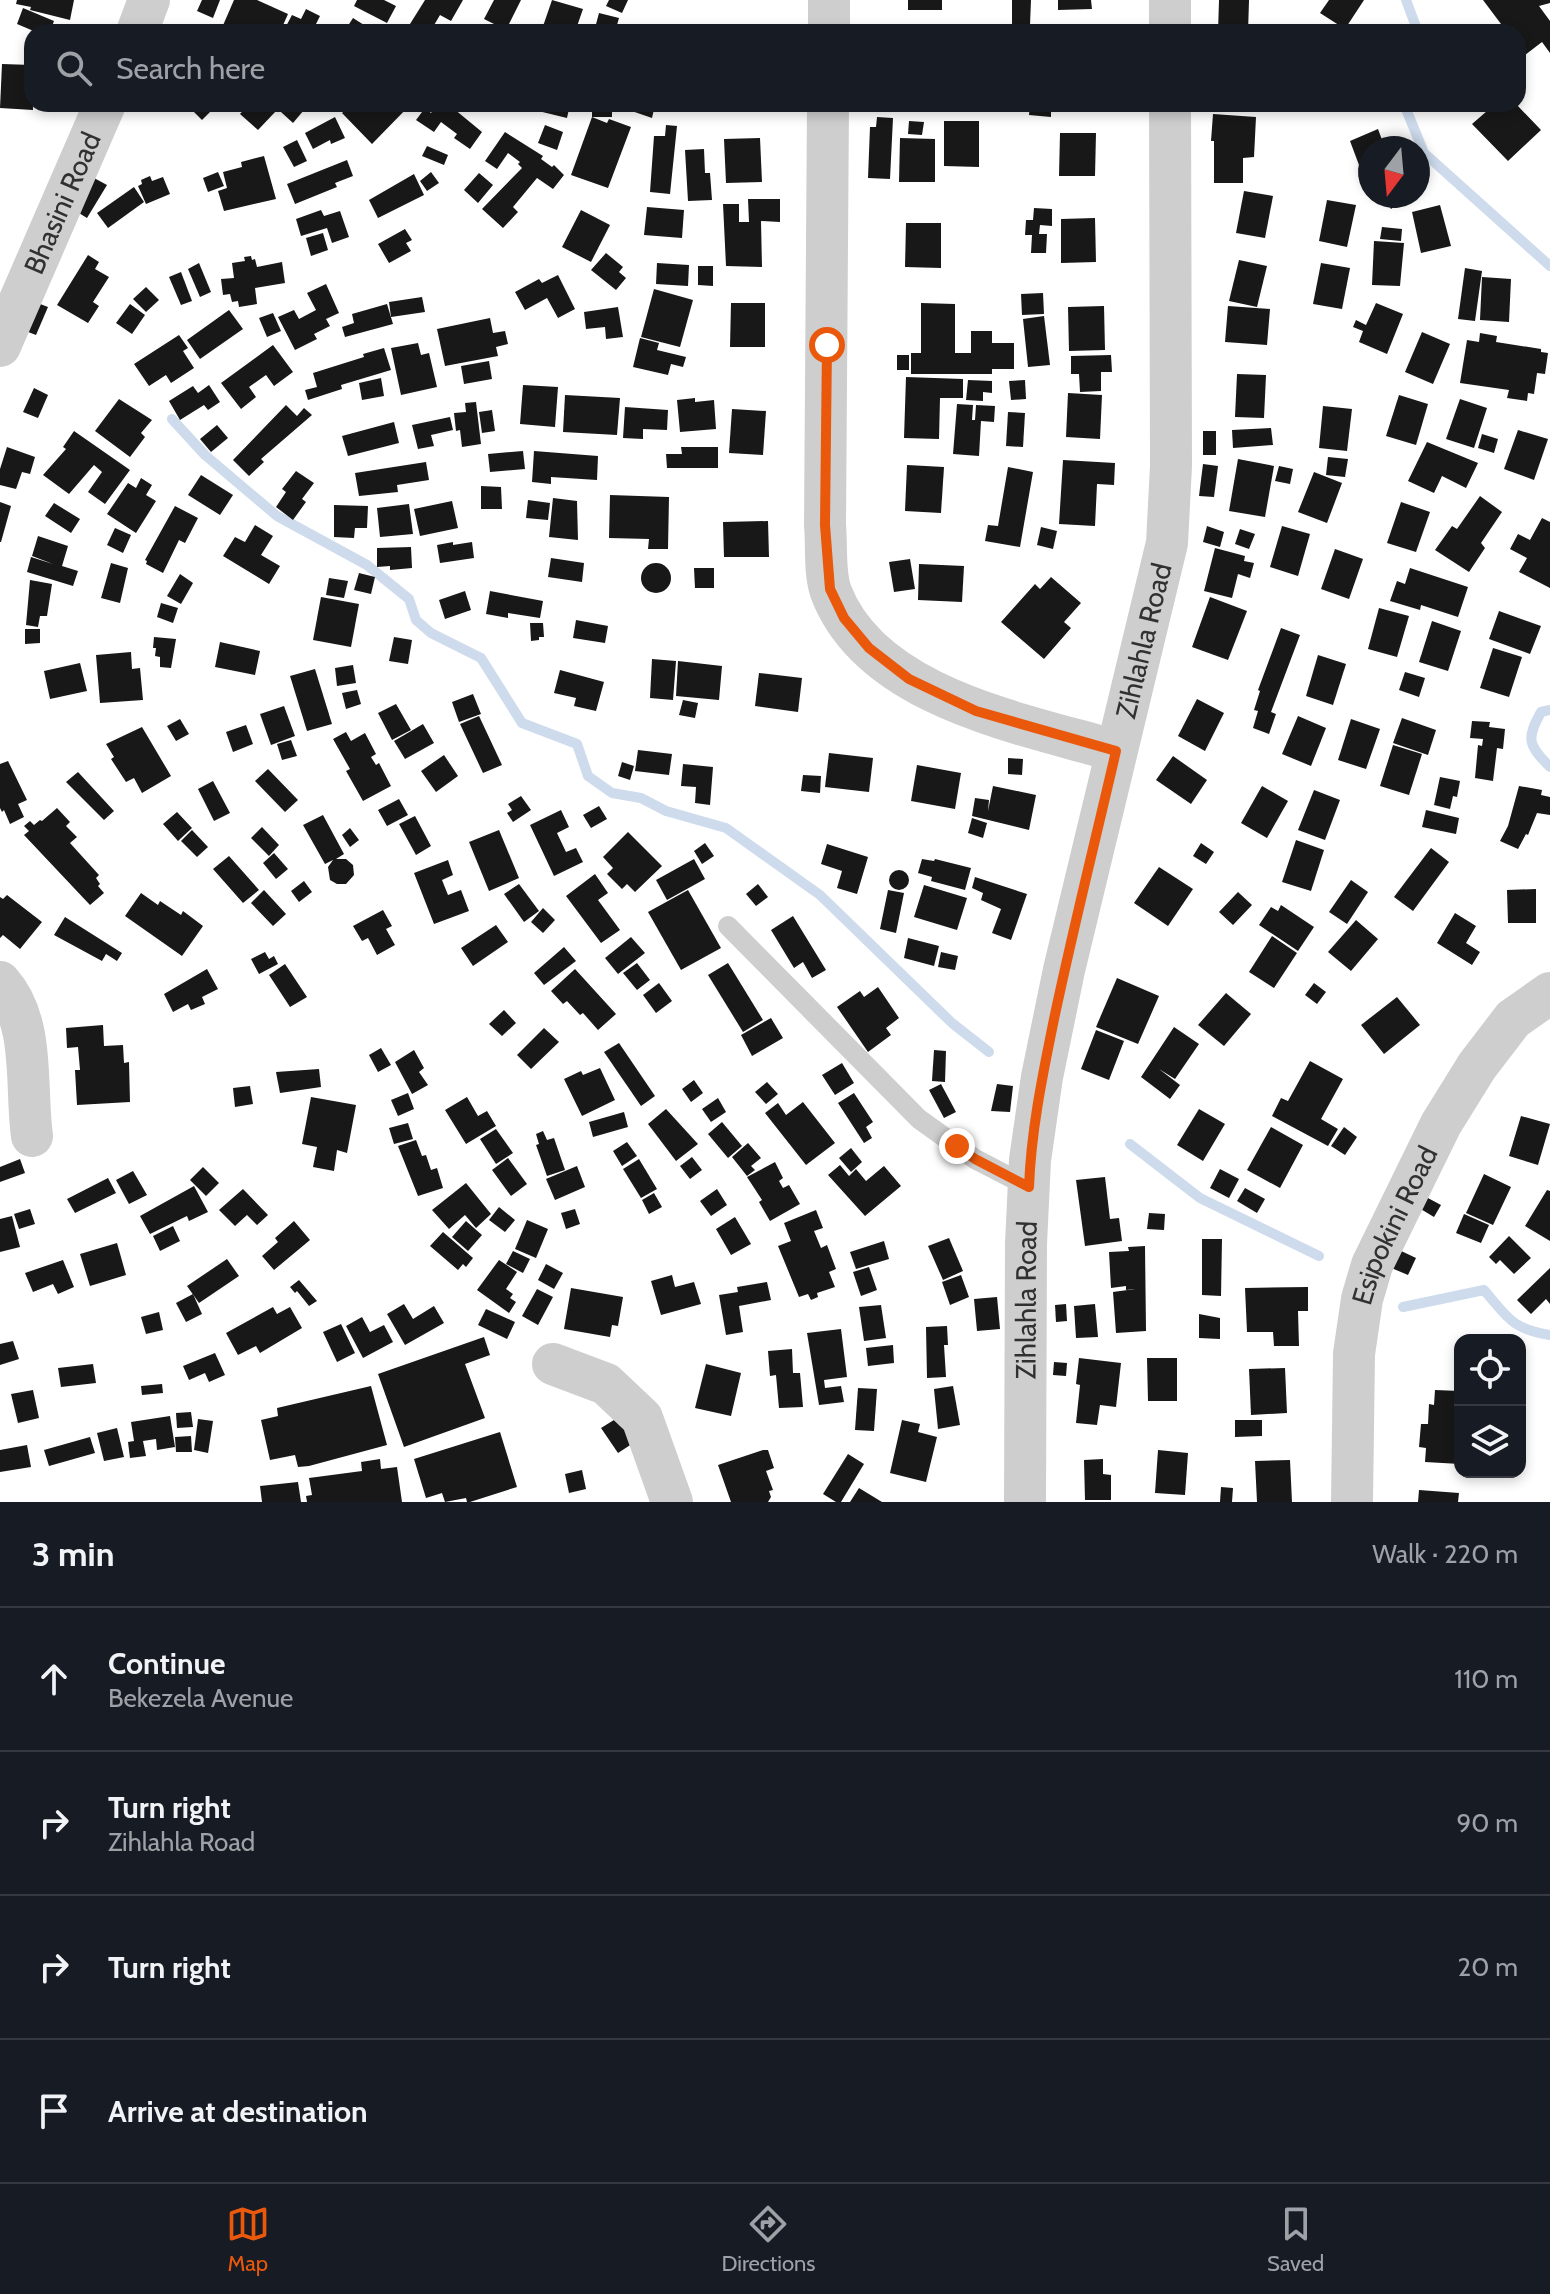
<!DOCTYPE html>
<html lang="en">
<head>
<meta charset="utf-8">
<style>
  body { margin:0; font-family:Cabin,sans-serif; background:#242831; color:#f1f3f6 }
  .controls { position:absolute; right:24px; bottom:24px; display:grid; overflow:hidden; border-radius:16px; box-shadow:0 4px 12px #0003 }
  .controls button { width:72px; height:72px; display:grid; place-items:center; padding:0; border:0; border-bottom:2px solid #363941; background:#171b24; color:#f1f3f6; font:40px sans-serif }
  .compass { position:absolute; left:1358px; top:136px; width:72px; height:72px; border-radius:50%; background:#171b24; box-shadow:0 4px 12px #0003; rotate:196deg }
  .stop { position:absolute; width:24px; height:24px; margin:-18px; border:6px solid #ea580c; border-radius:50%; background:#fff }
  .stop.end { background:#ea580c; border-color:#fff; box-shadow:0 2px 8px #0008 }
  .list { margin:0; padding:0; list-style:none }
  h2 { display:flex; justify-content:space-between; align-items:center; height:104px; margin:0; padding:0 32px; font-size:34px }
  h2 small { font-size:26px; font-weight:400; color:#9ea1a6 }
  .list li { display:grid; grid-template-columns:52px 1fr auto; gap:24px; align-items:center; box-sizing:border-box; height:144px; padding:0 32px; border-top:2px solid #363941 }
  .list b { display:block; font-size:30px; white-space:nowrap }
  .list p { margin:0; font-size:26px; white-space:nowrap; color:#9ea1a6 }
  .list em { font-size:26px; font-style:normal; color:#9ea1a6 }
  .icon { flex:none; width:44px; height:44px; fill:none; stroke:currentColor; stroke-width:2; stroke-linecap:round; stroke-linejoin:round }
  .map { position:relative; flex:none; width:1550px; height:1502px; overflow:hidden }
  .search { position:absolute; background:#171b24; box-shadow:0 4px 12px #0003; left:24px; right:24px; top:24px; height:88px; display:flex; align-items:center; gap:20px; box-sizing:border-box; padding:0 28px; border-radius:24px; color:#9ea1a6; font-size:30px }
  .sheet { height:680px; background:#171b24 }
  nav { display:flex; justify-content:space-around; align-items:center; box-sizing:border-box; height:112px; border-top:2px solid #363941; background:#171b24; font-size:22px; color:#9ea1a6 }
  nav a { display:grid; justify-items:center; gap:4px }
  nav .on { color:#ea580c }
  .map>svg:first-child { display:block }
  .lines { fill:none; stroke-linecap:round; stroke-linejoin:round }
  .stream { stroke:#cddbec; stroke-width:10 }
  .building { fill:#181818 }
  .service { stroke:#cecece; stroke-width:20 }
  .minor { stroke:#cecece; stroke-width:42 }
  .route { stroke:#ea580c; stroke-width:10 }
  .labels { text-anchor:middle; dominant-baseline:central; stroke-width:8; stroke-linejoin:round; paint-order:stroke }
  .street-label { font-size:28px; fill:#313131; stroke:#fff }
</style>
</head>
<body>
<div class="map">
<svg width="1550" height="1502" viewBox="0 0 1550 1502">
  <rect width="100%" height="100%" fill="#fff"/>
  <g class="lines">
    <g class="stream">
      <path d="M1406,0L1418,32"/>
      <path d="M1404,104L1424,153L1550,266"/>
      <path d="M172,419L205,455L277,516L367,565L409,599L416,620L431,633L481,658L522,723L577,744L588,776L612,793L641,798L666,811L726,828L820,895L952,1023L989,1052"/>
      <path d="M1550,710L1541,712C1526,739 1528,745 1550,767"/>
      <path d="M1130,1144L1200,1198L1319,1256"/>
      <path d="M1403,1307L1484,1290C1508,1318 1512,1329 1550,1335"/>
    </g>
  </g>
  <g class="building">
    <path d="M17,0H74L70,20L30,10L31,7L16,4Z"/>
    <path d="M202,0H220L213,18L197,11Z"/>
    <path d="M234,0H257L288,14L280,32L221,30Z"/>
    <path d="M357,0H384L396,6L387,23L354,6Z"/>
    <path d="M425,0H463L451,21L440,15L430,32H405Z"/>
    <path d="M494,0H521L506,30L484,19Z"/>
    <path d="M552,0L583,9L575,32H541Z"/>
    <path d="M609,0H628L622,13L606,6Z"/>
    <rect x="908" y="0" width="34" height="10"/>
    <path d="M1012,0H1031L1030,25L1012,24Z"/>
    <path d="M1058,0H1091L1092,9L1058,10Z"/>
    <path d="M1219,0H1249L1248,32H1218Z"/>
    <path d="M1329,0H1364L1345,29L1320,13Z"/>
    <path d="M1483,0H1550V3L1539,6L1550,21V53L1542,42L1525,55L1518,47V32H1507Z"/>
    <path d="M23,8L54,21L50,32H36L17,24Z"/>
    <path d="M306,9L320,16L312,32H283L292,15L301,19Z"/>
    <path d="M599,13L619,18L615,32L595,28Z"/>
    <path d="M353,18L375,32H344Z"/>
    <path d="M2,64L32,65L33,110L0,108Z"/>
    <path d="M186,104H218L202,120Z"/>
    <path d="M249,104H269L276,111L258,130L240,114Z"/>
    <path d="M288,104H309L293,123L281,112Z"/>
    <path d="M352,104H411L372,144L342,113Z"/>
    <path d="M438,104H448L482,132L470,149L454,138L457,134L441,122L434,132L416,120L425,108L431,113Z"/>
    <path d="M527,104H570L567,118L526,108Z"/>
    <rect x="592" y="104" width="20" height="13"/>
    <path d="M627,104L655,105L652,118L626,109Z"/>
    <path d="M1030,104H1051V117L1029,115Z"/>
    <path d="M1205,104H1251L1250,112L1204,107Z"/>
    <path d="M1480,104H1516L1541,130L1508,161L1472,124L1487,111Z"/>
    <path d="M1213,114L1256,117L1254,157L1243,158V183H1214V141H1211Z"/>
    <path d="M335,117L345,138L331,144L330,140L313,149L305,133Z"/>
    <path d="M592,117L607,123L609,119L631,127L608,188L571,175Z"/>
    <path d="M877,117L893,118L890,179L868,178L870,127H876Z"/>
    <path d="M909,121L924,122L922,135L908,134Z"/>
    <path d="M944,121H979V167L944,166Z"/>
    <path d="M545,125L563,132L557,150L538,143Z"/>
    <path d="M666,125L677,126L670,194L650,192L654,136H665Z"/>
    <path d="M1378,129L1385,148H1370V179L1365,181L1350,141Z"/>
    <path d="M505,132L543,156L541,159L552,167L554,165L564,175L553,189L537,178L513,207L518,212L503,228L482,209L522,168L518,164L520,162L508,153L497,169L485,161Z"/>
    <path d="M1060,133H1096L1095,176H1059Z"/>
    <path d="M760,138L762,182L726,183L724,139Z"/>
    <path d="M900,138L935,139V182H899Z"/>
    <path d="M297,140L307,161L294,167L283,147Z"/>
    <path d="M427,146L448,155L444,165L422,156Z"/>
    <path d="M704,149L705,173H710L712,200L688,201L685,150Z"/>
    <path d="M264,156L276,199L224,211L218,191L227,188L223,172L242,167L241,162Z"/>
    <path d="M347,160L353,176L335,183L337,187L295,204L287,184Z"/>
    <path d="M218,172L224,186L208,192L203,178Z"/>
    <path d="M431,172L439,183L427,191L420,181Z"/>
    <path d="M479,173L493,185L478,203L464,190Z"/>
    <path d="M414,174L424,195L378,218L369,200Z"/>
    <path d="M150,176L152,181L163,177L170,194L146,204L138,186L142,184L141,180Z"/>
    <path d="M94,178L107,185L87,218L74,210Z"/>
    <path d="M134,187L144,202L108,228L97,213Z"/>
    <path d="M1244,191L1273,196L1265,238L1236,233Z"/>
    <path d="M1383,196H1410L1391,209Z"/>
    <path d="M748,199H780V222L761,221L762,267L726,266L723,204H739V222H749Z"/>
    <path d="M1327,200L1356,205L1347,247L1319,241Z"/>
    <path d="M1440,205L1451,246L1421,253L1412,212Z"/>
    <path d="M647,207L684,210L682,238L644,235Z"/>
    <path d="M1034,208L1052,209V226L1040,225L1039,234H1047L1046,253H1031L1032,235H1025L1026,220H1033Z"/>
    <path d="M321,210L324,216L340,211L349,237L332,243L327,228L301,236L296,219Z"/>
    <path d="M581,210L610,225L591,262L562,247Z"/>
    <path d="M1095,218L1096,262L1061,263V219Z"/>
    <path d="M906,223H941V268L905,267Z"/>
    <path d="M1382,227L1402,229L1401,241L1380,239Z"/>
    <path d="M405,229L412,240L406,243L411,251L389,263L378,244Z"/>
    <path d="M323,233L328,250L311,256L306,238Z"/>
    <path d="M1374,241L1404,243L1400,286L1372,285Z"/>
    <path d="M606,253L623,267L619,272L626,278L616,290L591,270Z"/>
    <path d="M88,255L99,262L95,269L109,277L93,302L99,306L88,323L57,305Z"/>
    <path d="M251,256L252,260L255,259L257,267L282,262L285,283L255,288L257,304L239,307L238,301L232,302L230,294L223,295L221,279L234,278L232,263L245,261L244,257Z"/>
    <path d="M1239,260L1267,266L1257,307L1229,301Z"/>
    <path d="M199,263L211,292L200,297L188,269Z"/>
    <path d="M657,263L689,265L688,286L656,284Z"/>
    <path d="M1321,263L1350,268L1342,309L1313,304Z"/>
    <path d="M698,266H713V286L698,285Z"/>
    <path d="M1465,268L1482,271L1475,321L1458,319Z"/>
    <path d="M181,272L192,301L181,305L169,277Z"/>
    <path d="M558,275L575,309L558,318L547,298L525,310L515,292L539,279L542,283Z"/>
    <path d="M1482,277L1511,279L1509,322L1480,320Z"/>
    <path d="M326,284L339,313L326,319L330,326L314,334L317,339L295,350L278,317L294,310L299,319L316,310L307,293Z"/>
    <path d="M146,287L159,300L146,312L133,299Z"/>
    <path d="M654,289L693,300L680,347L641,337Z"/>
    <path d="M1043,293L1044,314L1022,315L1021,294Z"/>
    <path d="M422,297L425,312L391,317L389,302Z"/>
    <path d="M35,302L48,307L36,335L23,330Z"/>
    <path d="M731,303H765V347H730Z"/>
    <path d="M921,303L955,304V353H971V331H992V343H1014V369H992V374H911V353H921Z"/>
    <path d="M1376,303L1403,314L1387,354L1359,342L1363,331L1353,327L1356,320L1366,325Z"/>
    <path d="M130,304L145,315L132,334L116,323Z"/>
    <path d="M387,304L393,324L345,337L342,327L354,323L352,314Z"/>
    <path d="M1104,306L1105,350L1069,351L1068,307Z"/>
    <path d="M1228,306L1270,309L1267,345L1225,342Z"/>
    <path d="M618,307L623,337L606,339L605,327L586,329L584,312Z"/>
    <path d="M229,310L243,329L200,359L187,340Z"/>
    <path d="M273,313L281,331L267,337L259,318Z"/>
    <path d="M1044,316L1050,365L1028,367L1023,319Z"/>
    <path d="M490,318L493,333L505,331L508,344L496,347L498,356L445,366L437,329Z"/>
    <path d="M1422,332L1450,344L1433,384L1405,372Z"/>
    <path d="M1480,333L1497,336L1496,342L1541,349V352L1548,353L1545,374L1537,373L1534,394L1528,393L1527,401L1507,398L1509,390L1460,383L1467,340L1479,342Z"/>
    <path d="M179,335L188,348L183,351L194,368L171,383L166,375L149,386L134,364Z"/>
    <path d="M640,338L659,343L657,350L686,357L683,367L671,364L668,375L633,367Z"/>
    <path d="M418,343L421,355L429,353L437,387L401,395L391,348Z"/>
    <path d="M273,345L293,372L274,386L266,375L249,387L256,397L241,409L221,383Z"/>
    <path d="M384,348L391,370L341,385L342,389L308,400L305,390L317,387L313,373L364,357L363,354Z"/>
    <rect x="897" y="355" width="12" height="15"/>
    <path d="M1111,355L1112,372H1101V391L1080,392L1079,374H1071V356Z"/>
    <path d="M489,361L492,379L464,384L461,366Z"/>
    <path d="M1237,374L1266,375L1264,418L1235,417Z"/>
    <path d="M906,377L963,379V398H940L939,439L904,438Z"/>
    <path d="M381,378L384,396L362,400L359,383Z"/>
    <path d="M968,380L992,381V393L983,392V401L966,400Z"/>
    <path d="M1025,380L1026,399L1011,400L1009,381Z"/>
    <path d="M209,385L220,402L208,410L204,405L180,420L169,401L193,386L198,393Z"/>
    <path d="M523,385L558,387L555,427L520,424Z"/>
    <path d="M34,388L48,395L38,418L23,412Z"/>
    <path d="M1068,393L1102,395L1100,439L1066,437Z"/>
    <path d="M565,395L620,398L617,435L563,432Z"/>
    <path d="M1399,395L1428,404L1416,445L1386,436Z"/>
    <path d="M695,398V402L714,400L716,429L680,432L677,400Z"/>
    <path d="M119,399L152,420L141,433L145,437L130,457L95,431Z"/>
    <path d="M1460,399L1487,408L1474,448L1446,439Z"/>
    <path d="M476,402L481,444L462,447L460,430L456,431L454,413L466,412L465,403Z"/>
    <path d="M957,404L973,405L972,420H975L976,405L995,406L994,422L981,421L979,456L953,454Z"/>
    <path d="M286,405L297,416L304,408L312,415L261,459L264,462L249,476L233,460Z"/>
    <path d="M1323,406L1352,409L1347,451L1319,448Z"/>
    <path d="M625,407L668,410L667,430L643,429V439L623,438Z"/>
    <path d="M732,409L766,411L763,455L729,453Z"/>
    <path d="M492,410L495,431L482,433L479,412Z"/>
    <path d="M1008,412L1025,413L1023,447L1006,446Z"/>
    <path d="M450,417L453,430L431,435L434,446L418,449L412,425Z"/>
    <path d="M394,422L399,443L348,456L342,436Z"/>
    <path d="M217,425L228,438L211,452L200,439Z"/>
    <path d="M1271,428L1273,445L1233,448L1232,430Z"/>
    <path d="M1518,430L1548,439L1534,480L1504,469Z"/>
    <path d="M74,431L130,470L105,504L88,492L102,472L94,465L69,494L43,475L66,449L63,447Z"/>
    <rect x="1203" y="431" width="13" height="24"/>
    <path d="M1482,434L1498,439L1494,453L1478,448Z"/>
    <path d="M1427,442L1478,463L1466,488L1442,476L1434,493L1408,481Z"/>
    <path d="M7,447L35,457L30,474L22,472L16,489L0,485V469Z"/>
    <path d="M681,447H718V468H667L666,454H682Z"/>
    <path d="M523,451L525,469L490,472L488,454Z"/>
    <path d="M534,451L598,456L597,480L551,477V484L532,482Z"/>
    <path d="M1328,457L1348,459L1345,477L1326,475Z"/>
    <path d="M1238,459L1274,466L1265,517L1229,511Z"/>
    <path d="M1063,460L1115,463L1114,485L1097,484L1095,526L1059,524Z"/>
    <path d="M426,462L429,480L397,485L398,492L359,496L355,473Z"/>
    <path d="M1203,464L1218,466L1214,497L1199,496Z"/>
    <path d="M907,465L944,467L941,513L905,511Z"/>
    <path d="M1279,466L1293,469L1290,484L1275,481Z"/>
    <path d="M1008,467L1033,472L1020,547L985,541L988,525L998,526Z"/>
    <path d="M296,471L314,483L302,499L306,502L293,520L276,507L286,492L282,489Z"/>
    <path d="M1314,472L1342,483L1327,523L1298,512Z"/>
    <path d="M201,475L233,495L220,515L188,495Z"/>
    <path d="M141,478L152,485L146,495L156,501L136,533L107,514L128,483L136,488Z"/>
    <path d="M481,486L501,487L502,509H481Z"/>
    <path d="M610,495L669,497L668,549H648L649,539L609,538Z"/>
    <path d="M1480,496L1502,512L1481,543L1485,548L1469,572L1435,550L1452,526L1457,529Z"/>
    <path d="M553,498L577,501L578,540L549,537Z"/>
    <path d="M528,500L550,503L548,520L526,518Z"/>
    <path d="M452,501L458,528L420,536L414,509Z"/>
    <path d="M0,502L11,506L1,542H0Z"/>
    <path d="M1401,502L1430,512L1416,552L1387,543Z"/>
    <path d="M54,503L80,519L71,533L45,516Z"/>
    <path d="M409,504L413,534L380,537L377,508Z"/>
    <path d="M334,505L368,506L367,528H355L354,538L334,537Z"/>
    <path d="M175,506L198,518L185,543L179,540L163,573L146,564L147,561L145,560Z"/>
    <path d="M1542,518L1550,522V588L1519,572L1527,558L1510,549L1518,534L1530,540Z"/>
    <path d="M768,521L769,557H724L723,522Z"/>
    <path d="M255,525L273,536L261,555L280,566L269,584L223,556L235,537L245,542Z"/>
    <path d="M1207,526L1224,532L1220,547L1203,542Z"/>
    <path d="M1282,526L1310,534L1298,576L1270,567Z"/>
    <path d="M1041,527L1057,531L1053,549L1037,545Z"/>
    <path d="M115,528L131,535L123,553L107,545Z"/>
    <path d="M1240,529L1255,534L1249,549L1235,544Z"/>
    <path d="M38,536L68,546L62,566L78,571L73,586L27,572L31,557L53,564L32,556Z"/>
    <path d="M453,542V545L472,542L474,558L440,563L437,545Z"/>
    <path d="M411,547L412,568L390,570V566L377,567V548Z"/>
    <path d="M1215,548L1245,556L1244,561L1254,563L1250,578L1238,574L1232,598L1204,591Z"/>
    <path d="M1335,549L1363,559L1349,599L1321,589Z"/>
    <path d="M551,558L584,563L582,582L548,577Z"/>
    <path d="M910,559L915,589L894,592L889,562Z"/>
    <circle cx="656" cy="578" r="15"/>
    <path d="M111,563L128,568L120,603L101,598Z"/>
    <path d="M919,564L964,566L962,602L918,600Z"/>
    <path d="M694,568H714V588H695Z"/>
    <path d="M1410,568L1468,587L1458,617L1421,605L1420,610L1390,601L1397,581L1405,584Z"/>
    <path d="M359,573L375,577L371,594L354,590Z"/>
    <path d="M180,574L193,583L181,604L167,596Z"/>
    <path d="M1051,577L1081,603L1064,622L1071,628L1044,659L1001,622L1035,584L1040,589Z"/>
    <path d="M329,578L348,581L344,598L326,595Z"/>
    <path d="M30,580L52,584L47,616H40L38,627L26,625Z"/>
    <path d="M465,591L471,610L445,619L439,600Z"/>
    <path d="M490,591L543,601L540,618L508,613V618L486,614Z"/>
    <path d="M321,597L359,604L351,647L313,640Z"/>
    <path d="M1210,597L1247,611L1228,660L1192,647Z"/>
    <path d="M161,603L178,608L173,623L157,617Z"/>
    <path d="M1379,608L1409,616L1397,657L1368,649Z"/>
    <path d="M1499,611L1541,626L1530,654L1489,639Z"/>
    <path d="M576,620L608,626L605,643L573,638Z"/>
    <path d="M1432,621L1461,631L1448,671L1419,662Z"/>
    <path d="M530,623H543L544,637H539V640L531,641Z"/>
    <path d="M1281,628L1300,635L1271,712L1276,714L1269,734L1253,728L1258,711L1254,710L1260,691L1258,690Z"/>
    <path d="M25,629H40V643L25,644Z"/>
    <path d="M154,637L176,639L171,668L160,667V657L155,656L156,648H153Z"/>
    <path d="M394,637L412,640L408,664L389,661Z"/>
    <path d="M220,642L260,651L255,675L215,667Z"/>
    <path d="M1493,648L1522,657L1509,697L1480,688Z"/>
    <path d="M131,652L132,669L140,668L143,700L100,703L96,655Z"/>
    <path d="M1318,655L1346,664L1333,705L1306,696Z"/>
    <path d="M652,659L676,661L673,700L650,698Z"/>
    <path d="M678,661L722,666L719,700L676,696Z"/>
    <path d="M80,663L87,691L50,699L44,671Z"/>
    <path d="M353,665L356,683L337,686L335,668Z"/>
    <path d="M315,669L332,724L307,731L290,676Z"/>
    <path d="M560,670L604,682L596,711L574,706L576,698L554,693Z"/>
    <path d="M1405,672L1425,678L1419,697L1399,690Z"/>
    <path d="M759,673L802,678L798,712L755,706Z"/>
    <path d="M357,690L361,704L346,709L342,693Z"/>
    <path d="M473,694L481,714L459,722L452,702Z"/>
    <path d="M1197,699L1224,713L1205,751L1178,736Z"/>
    <path d="M683,700L698,703L695,718L679,715Z"/>
    <path d="M396,704L411,730L392,740L378,713Z"/>
    <path d="M284,706L295,736L271,745L260,714Z"/>
    <path d="M479,716L502,765L483,773L460,724Z"/>
    <path d="M1298,716L1326,728L1311,766L1282,754Z"/>
    <path d="M1402,718L1436,730L1428,755L1393,743Z"/>
    <path d="M180,719L189,734L176,741L167,726Z"/>
    <path d="M1351,719L1380,729L1366,769L1338,760Z"/>
    <path d="M1472,721L1490,722L1489,727L1505,729L1503,749L1497,748L1493,781L1475,778L1478,745L1482,746L1483,739L1470,738Z"/>
    <path d="M423,724L434,743L405,759L394,741Z"/>
    <path d="M246,725L253,744L233,752L226,732Z"/>
    <path d="M142,727L171,776L142,793L134,778L126,782L111,759L114,757L106,744Z"/>
    <path d="M346,732L351,741L365,733L376,754L371,757L376,765L379,763L391,786L363,801L346,771L350,769L333,739Z"/>
    <path d="M291,740L297,756L282,760L277,744Z"/>
    <path d="M1393,745L1422,754L1409,795L1380,786Z"/>
    <path d="M638,750L672,754L669,775L635,771Z"/>
    <path d="M829,753L873,758L869,792L825,787Z"/>
    <path d="M444,755L458,776L436,792L421,771Z"/>
    <path d="M1173,756L1207,780L1191,804L1156,780Z"/>
    <path d="M1008,758L1023,759L1022,775L1008,774Z"/>
    <path d="M8,761L27,800L18,804L24,817L10,824L4,810L2,812L0,808V764Z"/>
    <path d="M622,762L634,766L630,780L618,776Z"/>
    <path d="M683,764L713,767L710,805L695,803L696,787L681,786Z"/>
    <path d="M917,765L961,773L955,809L911,801Z"/>
    <path d="M268,769L298,800L285,812L255,781Z"/>
    <path d="M78,772L114,811L104,820L66,782Z"/>
    <path d="M803,775L821,776L820,793L801,791Z"/>
    <path d="M1440,777L1460,781L1457,797L1453,796L1450,809L1434,805Z"/>
    <path d="M213,781L230,813L214,821L198,789Z"/>
    <path d="M993,786L1036,795L1029,830L972,816L975,798L989,800L988,811Z"/>
    <path d="M1262,786L1288,801L1267,838L1241,823Z"/>
    <path d="M1519,786L1542,790L1541,795L1550,797V815L1537,813L1528,835L1526,834L1518,849L1500,841L1508,826Z"/>
    <path d="M1314,790L1340,800L1325,840L1298,830Z"/>
    <path d="M521,796L531,810L513,822L507,813L512,810L508,804Z"/>
    <path d="M399,799L408,815L387,826L378,810Z"/>
    <path d="M599,806L607,819L591,828L583,815Z"/>
    <path d="M57,808L70,822L66,826L77,837L70,843L99,875L96,878L100,884L98,886L104,893L90,905L24,835L29,831L24,826L30,821L34,825L40,820L42,821Z"/>
    <path d="M561,810L569,827L557,833L566,852L576,848L583,862L554,876L530,825Z"/>
    <path d="M1426,810L1459,818L1456,834L1422,827Z"/>
    <path d="M177,812L192,828L178,841L163,824Z"/>
    <path d="M323,815L344,854L336,859H346L353,865L354,875L346,884H337L330,880L328,867L333,860L325,864L303,825Z"/>
    <path d="M415,816L431,846L416,855L399,824Z"/>
    <path d="M972,818L987,823L983,838L968,833Z"/>
    <path d="M262,827L279,845L269,856L251,838Z"/>
    <path d="M350,828L359,840L350,847L342,835Z"/>
    <path d="M192,830L208,847L197,857L181,841Z"/>
    <path d="M499,830L519,878L489,891L469,842Z"/>
    <path d="M628,832L662,866L635,892L627,884L622,889L607,874L613,868L603,857Z"/>
    <path d="M1296,840L1324,850L1311,891L1282,882Z"/>
    <path d="M705,843L714,856L702,864L694,851Z"/>
    <path d="M1201,843L1214,852L1206,864L1193,856Z"/>
    <path d="M827,844L868,857L857,894L837,888L842,871L821,864Z"/>
    <path d="M1431,848L1449,862L1413,911L1394,897Z"/>
    <path d="M274,853L288,869L276,879L263,863Z"/>
    <path d="M229,856L259,890L243,903L213,869Z"/>
    <path d="M694,859L705,879L667,900L656,880Z"/>
    <path d="M922,859L934,861L935,859L971,868L965,890L931,881L932,877L918,873Z"/>
    <path d="M448,860L453,875L442,880L448,895L461,890L469,911L434,924L414,873Z"/>
    <path d="M1159,867L1193,889L1168,926L1134,903Z"/>
    <circle cx="899" cy="880" r="10"/>
    <path d="M595,874L608,893L598,900L620,930L601,943L566,896Z"/>
    <path d="M975,877L1027,894L1011,940L992,933L1001,909L981,900L983,893L972,888Z"/>
    <path d="M1351,880L1368,892L1347,924L1329,912Z"/>
    <path d="M304,881L312,892L299,902L291,891Z"/>
    <path d="M519,884L539,911L524,922L504,894Z"/>
    <path d="M758,884L768,897L756,906L746,894Z"/>
    <path d="M924,885L967,898L957,930L914,917Z"/>
    <path d="M1536,889V923H1508L1507,890Z"/>
    <path d="M264,890L286,914L273,926L251,903Z"/>
    <path d="M688,890L721,948L681,970L648,912Z"/>
    <path d="M888,890L904,893L896,933L880,929Z"/>
    <path d="M1238,892L1252,905L1233,925L1219,912Z"/>
    <path d="M141,893L158,905L160,901L181,915L183,911L203,926L182,956L125,916Z"/>
    <path d="M7,895L42,922L20,949L3,935L0,938V897L3,899Z"/>
    <path d="M1281,905L1314,927L1298,951L1259,925L1271,907L1278,911Z"/>
    <path d="M543,908L555,920L543,933L531,922Z"/>
    <path d="M383,910L392,926L386,929L395,945L377,955L368,938L362,941L353,926Z"/>
    <path d="M1455,913L1476,926L1466,943L1480,952L1472,965L1437,943Z"/>
    <path d="M793,916L826,970L812,978L803,962L794,968L771,930Z"/>
    <path d="M65,917L122,953L117,961L106,954L102,961L54,935Z"/>
    <path d="M1356,920L1378,939L1351,971L1328,952Z"/>
    <path d="M496,925L508,942L473,966L461,948Z"/>
    <path d="M1272,936L1297,953L1274,988L1249,972Z"/>
    <path d="M631,937L645,953L618,974L605,958Z"/>
    <path d="M908,938L939,946L934,966L904,958Z"/>
    <path d="M564,947L576,961L544,985L534,973Z"/>
    <path d="M265,952L269,959L274,956L278,964L259,974L251,959Z"/>
    <path d="M941,952L958,956L955,970L938,967Z"/>
    <path d="M637,963L650,980L637,990L623,973Z"/>
    <path d="M728,963L763,1020L743,1032L708,975Z"/>
    <path d="M285,964L307,997L290,1007L269,975Z"/>
    <path d="M207,969L218,989L202,997L205,1004L191,1010L188,1004L173,1012L164,994Z"/>
    <path d="M575,969L616,1014L598,1030L583,1013L580,1015L567,1001L563,1004L551,991Z"/>
    <path d="M1117,978L1159,996L1138,1044L1096,1027Z"/>
    <path d="M659,983L672,1001L656,1013L643,995Z"/>
    <path d="M1314,983L1326,992L1317,1004L1305,995Z"/>
    <path d="M878,987L899,1018L886,1028L891,1035L868,1052L837,1007L860,991L864,997Z"/>
    <path d="M1226,993L1251,1014L1224,1046L1198,1025Z"/>
    <path d="M1397,997L1420,1025L1384,1054L1361,1025Z"/>
    <path d="M504,1010L516,1023L502,1036L489,1024Z"/>
    <path d="M771,1018L783,1038L752,1056L741,1035Z"/>
    <path d="M103,1025L104,1046L123,1045L124,1063L129,1062L130,1102L77,1105L75,1070H80L78,1047L67,1048L66,1028Z"/>
    <path d="M1174,1027L1199,1044L1175,1079L1159,1069L1180,1085L1170,1099L1141,1077Z"/>
    <path d="M544,1028L559,1042L531,1069L517,1055Z"/>
    <path d="M1096,1030L1124,1041L1109,1080L1081,1069Z"/>
    <path d="M619,1043L655,1096L641,1106L604,1052Z"/>
    <path d="M381,1048L391,1065L378,1072L369,1055Z"/>
    <path d="M414,1050L424,1068L419,1072L428,1085L412,1094L395,1062Z"/>
    <path d="M934,1050L946,1051L945,1082L932,1081Z"/>
    <path d="M1310,1061L1343,1079L1321,1119L1338,1129L1328,1146L1272,1116L1281,1098L1288,1101Z"/>
    <path d="M842,1063L854,1083L835,1095L822,1075Z"/>
    <path d="M600,1068L615,1100L582,1116L564,1079L581,1071L583,1075Z"/>
    <path d="M319,1069L321,1087L280,1093L276,1072Z"/>
    <path d="M694,1080L703,1093L691,1102L682,1089Z"/>
    <path d="M767,1082L778,1094L766,1104L755,1092Z"/>
    <path d="M941,1084L956,1112L944,1118L929,1090Z"/>
    <path d="M997,1084L1013,1086L1010,1112L991,1111Z"/>
    <path d="M250,1086L253,1104L235,1107L233,1088Z"/>
    <path d="M408,1093L414,1109L398,1116L391,1100Z"/>
    <path d="M854,1093L873,1122L866,1127L872,1138L864,1143L838,1103Z"/>
    <path d="M311,1097L356,1105L347,1153L337,1150L334,1171L313,1167L317,1147L302,1144Z"/>
    <path d="M467,1097L478,1116L487,1111L496,1126L466,1144L445,1110Z"/>
    <path d="M718,1098L726,1112L711,1122L702,1109Z"/>
    <path d="M803,1102L835,1143L806,1165L765,1113L778,1103L786,1115Z"/>
    <path d="M666,1109L698,1144L676,1161L648,1124Z"/>
    <path d="M1199,1109L1225,1124L1203,1161L1177,1145Z"/>
    <path d="M624,1112L628,1127L593,1137L589,1122Z"/>
    <path d="M1521,1116L1550,1124L1538,1165L1509,1156Z"/>
    <path d="M722,1122L742,1146L728,1158L708,1134Z"/>
    <path d="M408,1123L413,1139L394,1144L389,1128Z"/>
    <path d="M1271,1127L1303,1145L1280,1188L1247,1170Z"/>
    <path d="M1344,1127L1357,1137L1345,1155L1331,1146Z"/>
    <path d="M496,1129L513,1153L496,1164L480,1139Z"/>
    <path d="M543,1131L547,1140L554,1138L565,1170L547,1176L536,1145L539,1144L536,1134Z"/>
    <path d="M416,1140L422,1156L426,1155L431,1170L437,1168L443,1188L418,1196L398,1146Z"/>
    <path d="M627,1142L637,1156L622,1166L613,1151Z"/>
    <path d="M748,1143L761,1158L751,1166L755,1170L747,1176L732,1157Z"/>
    <path d="M851,1148L862,1162L851,1172L839,1158Z"/>
    <path d="M692,1157L702,1170L690,1179L680,1166Z"/>
    <path d="M508,1158L527,1184L511,1196L492,1170Z"/>
    <path d="M20,1159L25,1173L0,1182V1167Z"/>
    <path d="M639,1159L657,1189L641,1198L623,1169Z"/>
    <path d="M775,1162L783,1178L779,1181L783,1188L789,1185L800,1204L770,1221L759,1202L762,1200L747,1177Z"/>
    <path d="M840,1165L849,1176L856,1169L866,1181L884,1166L901,1186L865,1216L828,1175Z"/>
    <path d="M577,1166L585,1187L555,1200L546,1179Z"/>
    <path d="M203,1167L219,1183L206,1196L190,1180Z"/>
    <path d="M1220,1169L1239,1179L1229,1198L1210,1188Z"/>
    <path d="M133,1171L147,1195L129,1204L116,1180Z"/>
    <path d="M1484,1174L1511,1187L1493,1225L1466,1213Z"/>
    <path d="M1105,1177L1110,1219L1119,1218L1122,1241L1085,1246L1076,1180Z"/>
    <path d="M108,1178L116,1193L75,1213L67,1199Z"/>
    <path d="M466,1183L491,1214L476,1228L465,1215L449,1229L432,1210Z"/>
    <path d="M194,1186L208,1212L189,1221L187,1216L150,1234L140,1216Z"/>
    <path d="M1245,1188L1265,1199L1257,1213L1237,1201Z"/>
    <path d="M243,1189L268,1215L257,1225L247,1215L235,1226L219,1210Z"/>
    <path d="M717,1189L727,1205L711,1216L700,1201Z"/>
    <path d="M1547,1190L1550,1191V1241L1525,1226Z"/>
    <path d="M654,1193L662,1207L649,1214L642,1200Z"/>
    <path d="M1426,1197L1441,1205L1434,1217L1419,1208Z"/>
    <path d="M499,1207L515,1220L505,1232L489,1220Z"/>
    <path d="M30,1209L35,1224L19,1229L14,1214Z"/>
    <path d="M575,1209L580,1224L566,1229L561,1213Z"/>
    <path d="M816,1210L823,1228L814,1231L821,1248L827,1245L836,1269L829,1272L835,1287L817,1293L818,1297L811,1300L808,1294L799,1297L778,1246L791,1241L784,1223Z"/>
    <path d="M1149,1213L1165,1214L1164,1230L1147,1229Z"/>
    <path d="M1464,1214L1489,1225L1481,1243L1456,1233Z"/>
    <path d="M12,1216L20,1247L0,1252V1219Z"/>
    <path d="M735,1217L751,1244L731,1255L716,1229Z"/>
    <path d="M527,1220L548,1229L536,1258L515,1249Z"/>
    <path d="M294,1221L310,1240L274,1270L262,1256L278,1242L275,1238Z"/>
    <path d="M466,1221L482,1235L468,1251L452,1237Z"/>
    <path d="M173,1226L180,1241L160,1251L153,1236Z"/>
    <path d="M443,1232L473,1258L466,1267L463,1264L458,1270L430,1246Z"/>
    <path d="M1509,1236L1531,1258L1514,1274L1500,1260L1496,1264L1489,1257Z"/>
    <path d="M949,1238L963,1271L943,1280L928,1246Z"/>
    <path d="M1202,1239H1222L1221,1296L1202,1295Z"/>
    <path d="M884,1241L889,1259L856,1269L850,1252Z"/>
    <path d="M117,1243L126,1275L90,1286L80,1254Z"/>
    <path d="M1145,1246L1146,1331L1116,1333L1113,1292L1135,1289L1126,1290V1286L1111,1288L1109,1252L1129,1251L1128,1247Z"/>
    <path d="M1397,1249L1416,1258L1408,1275L1389,1267Z"/>
    <path d="M513,1251L530,1259L523,1273L506,1264Z"/>
    <path d="M227,1259L239,1276L199,1303L187,1286Z"/>
    <path d="M63,1260L74,1287L58,1294L53,1284L33,1292L25,1273Z"/>
    <path d="M499,1260L517,1272L506,1289L513,1294L510,1298L516,1302L509,1313L477,1290Z"/>
    <path d="M546,1264L563,1273L554,1289L538,1280Z"/>
    <path d="M869,1267L877,1290L861,1296L853,1272Z"/>
    <path d="M1550,1268V1304L1546,1299L1531,1314L1517,1300Z"/>
    <path d="M672,1275L675,1287L694,1282L701,1304L661,1315L651,1281Z"/>
    <path d="M961,1275L969,1297L950,1305L942,1282Z"/>
    <path d="M299,1280L317,1301L309,1306L297,1291L295,1293L290,1287Z"/>
    <path d="M767,1282L771,1300L739,1306L743,1332L726,1335L719,1295L738,1292L737,1287Z"/>
    <path d="M1308,1287V1311H1298L1299,1346H1274L1273,1332H1247L1245,1288Z"/>
    <path d="M571,1288L623,1297L618,1326L612,1325L610,1337L564,1329Z"/>
    <path d="M537,1289L553,1297L538,1325L522,1316Z"/>
    <path d="M193,1294L202,1314L186,1322L176,1303Z"/>
    <path d="M997,1297L1000,1329L977,1331L974,1299Z"/>
    <path d="M404,1304L413,1319L434,1306L444,1323L405,1345L387,1314Z"/>
    <path d="M1066,1304L1067,1321L1056,1322L1055,1305Z"/>
    <path d="M1095,1304L1098,1337L1076,1338L1074,1306Z"/>
    <path d="M881,1305L886,1338L864,1341L859,1307Z"/>
    <path d="M273,1307L277,1314L290,1307L302,1328L260,1353L256,1346L238,1355L226,1333Z"/>
    <path d="M486,1309L515,1322L507,1339L478,1325Z"/>
    <path d="M159,1312L163,1330L146,1334L141,1317Z"/>
    <path d="M1199,1314L1220,1318V1339L1199,1338Z"/>
    <path d="M362,1317L370,1332L384,1325L393,1342L363,1358L346,1326Z"/>
    <path d="M341,1324L355,1353L337,1362L323,1332Z"/>
    <path d="M947,1326L948,1345H944L946,1377L927,1378L926,1327Z"/>
    <path d="M841,1329L847,1377L824,1380L825,1388L841,1386L844,1402L819,1405L807,1333Z"/>
    <path d="M484,1337L490,1355L465,1364L485,1418L404,1447L378,1374Z"/>
    <path d="M13,1341L19,1359L0,1365V1344Z"/>
    <path d="M893,1345L894,1363L868,1366L866,1348Z"/>
    <path d="M792,1349L793,1373H800L803,1407L779,1408L776,1375L770,1376L768,1351Z"/>
    <path d="M215,1353L225,1375L209,1382L205,1373L189,1380L183,1366Z"/>
    <path d="M1079,1358L1121,1363L1116,1407L1100,1405L1097,1425L1076,1423L1080,1385L1076,1384Z"/>
    <path d="M1147,1358H1177V1401H1148Z"/>
    <path d="M1054,1362L1067,1363L1066,1376L1053,1375Z"/>
    <path d="M93,1364L96,1383L61,1387L58,1368Z"/>
    <path d="M706,1364L741,1373L731,1416L695,1408Z"/>
    <path d="M1285,1368L1287,1413L1251,1415L1249,1369Z"/>
    <path d="M162,1384L163,1393L142,1395L141,1386Z"/>
    <path d="M371,1386L387,1445L309,1466L298,1467L295,1455L270,1460L261,1420L278,1416L277,1408Z"/>
    <path d="M953,1386L960,1425L938,1429L934,1389Z"/>
    <path d="M858,1388L877,1389L874,1431L855,1430Z"/>
    <path d="M33,1390L39,1418L18,1423L11,1394Z"/>
    <path d="M1435,1390L1460,1391V1464L1425,1462L1426,1448L1419,1447L1421,1424H1428L1429,1404L1434,1405Z"/>
    <path d="M191,1412L193,1427L177,1428L176,1413Z"/>
    <path d="M622,1415L638,1440L618,1453L601,1428Z"/>
    <path d="M170,1416L175,1447L157,1450L156,1439L143,1441L146,1456L130,1458L128,1442L134,1441L131,1422Z"/>
    <path d="M198,1419L213,1421L208,1453L194,1450Z"/>
    <path d="M902,1420L920,1424L918,1432L937,1437L926,1482L890,1473Z"/>
    <path d="M1235,1420H1262V1436L1235,1437Z"/>
    <path d="M117,1428L124,1457L104,1461L97,1433Z"/>
    <path d="M500,1432L517,1487L470,1502H467L466,1498L445,1502L442,1493L426,1498L414,1459Z"/>
    <path d="M191,1436L192,1452H176L175,1437Z"/>
    <path d="M90,1437L95,1453L49,1466L44,1450Z"/>
    <path d="M27,1445L31,1467L0,1472V1450Z"/>
    <path d="M763,1450H768L774,1468L766,1471L773,1490L769,1491L771,1497L768,1502H731L718,1465Z"/>
    <path d="M1158,1450L1188,1453L1185,1495L1155,1493Z"/>
    <path d="M848,1454L864,1464L841,1502H836L823,1494Z"/>
    <path d="M380,1459L381,1469L397,1467L402,1502H307L306,1496L312,1495L309,1478L362,1471L361,1462Z"/>
    <path d="M1103,1459V1474L1111,1475V1500H1085L1084,1460Z"/>
    <path d="M1290,1460L1292,1502H1257L1255,1461Z"/>
    <path d="M582,1470L586,1489L569,1493L565,1474Z"/>
    <path d="M298,1482L301,1502H262L260,1486Z"/>
    <path d="M1221,1487L1233,1488L1232,1502H1220Z"/>
    <path d="M859,1488L882,1502H850Z"/>
    <path d="M1419,1490L1459,1493L1458,1502H1418Z"/>
  </g>
  <g class="lines">
    <path class="service" d="M728,926L919,1119L975,1159L1029,1187"/>
    <g class="minor">
      <path d="M1170,0V32"/>
      <path d="M137,32L149,0"/>
      <path d="M829,32V0"/>
      <path d="M828,104L825,525C827,546 824,573 831,592C871,697 1021,723 1116,751"/>
      <path id="s1" d="M0,346L105,104"/>
      <path d="M0,982C36,1022 25,1086 32,1136"/>
      <path d="M553,1364L606,1384L642,1418L672,1502"/>
      <path id="s2" d="M1025,1502L1026,1244L1030,1160L1042,1077L1064,970L1167,543L1171,466L1170,104"/>
      <path id="s3" d="M1352,1502L1354,1354L1362,1299L1372,1265L1441,1124L1477,1066L1513,1019L1550,993"/>
    </g>
  </g>
  <g class="lines">
    <path class="route" d="M827,345L825,525L830,589L844,618L869,648L909,679L976,711L1116,751C1095,842 1072,933 1053,1024C1042,1078 1031,1132 1029,1187L975,1159L957,1146"/>
  </g>
  <g class="labels">
    <g class="street-label">
      <text stroke="none"><textPath href="#s1" startOffset="156">Bhasini Road</textPath></text>
      <text stroke="none"><textPath href="#s2" startOffset="874">Zihlahla Road</textPath></text>
      <text stroke="none"><textPath href="#s3" startOffset="284">Esipokini Road</textPath></text>
      <text stroke="none"><textPath href="#s2" startOffset="202">Zihlahla Road</textPath></text>
    </g>
  </g>
</svg>
<div class="controls">
<button><svg class="icon" aria-label="locate" viewBox="0 0 24 24"><circle cx="12" cy="12" r="6"/><path d="M12 2v4M12 18v4M2 12h4M18 12h4"/></svg></button>
<button><svg class="icon" aria-label="layers" viewBox="0 0 24 24"><path d="M12 4l9 5-9 5-9-5zM3 14l9 5 9-5"/></svg></button>
</div>
<svg class="compass" viewBox="-18 -18 36 36"><path d="M0-13l5 13h-10z" fill="#e53935"/><path d="M0 13l5-13h-10z" fill="#9ea1a6"/></svg>
<div class="stop" style="left:827px;top:345px"></div>
<div class="stop end" style="left:957px;top:1146px"></div>
<div class="search"><svg class="icon" aria-label="search" viewBox="0 0 24 24"><circle cx="10" cy="10" r="6"/><path d="M15 15l6 6"/></svg>Search here</div>
</div>
<section class="sheet">
<h2>3 min<small>Walk · 220 m</small></h2>
<ul class="list">
<li><svg class="icon" aria-label="ahead" viewBox="0 0 24 24"><path d="M12 20V5M6 11l6-6 6 6"/></svg><div><b>Continue</b><p>Bekezela Avenue</p></div><em>110 m</em></li>
<li><svg class="icon" aria-label="right" viewBox="0 0 24 24"><path d="M7 20v-9h11M14 6l5 5-5 5"/></svg><div><b>Turn right</b><p>Zihlahla Road</p></div><em>90 m</em></li>
<li><svg class="icon" aria-label="right" viewBox="0 0 24 24"><path d="M7 20v-9h11M14 6l5 5-5 5"/></svg><div><b>Turn right</b></div><em>20 m</em></li>
<li><svg class="icon" aria-label="arrive" viewBox="0 0 24 24"><path d="M6 21V4h12l-3 4 3 4H6"/></svg><div><b>Arrive at destination</b></div></li>
</ul>
</section>
<nav>
<a class="on"><svg class="icon" aria-label="map" viewBox="0 0 24 24"><path d="M3 6l6-2 6 2 6-2v14l-6 2-6-2-6 2zM9 4v14M15 6v14"/></svg>Map</a>
<a><svg class="icon" aria-label="directions" viewBox="0 0 24 24"><path d="M12 3l9 9-9 9-9-9zM9 14v-3h6M13 9l2 2-2 2"/></svg>Directions</a>
<a><svg class="icon" aria-label="saved" viewBox="0 0 24 24"><path d="M7 4h10v16l-5-4-5 4z"/></svg>Saved</a>
</nav>
</body>
</html>
